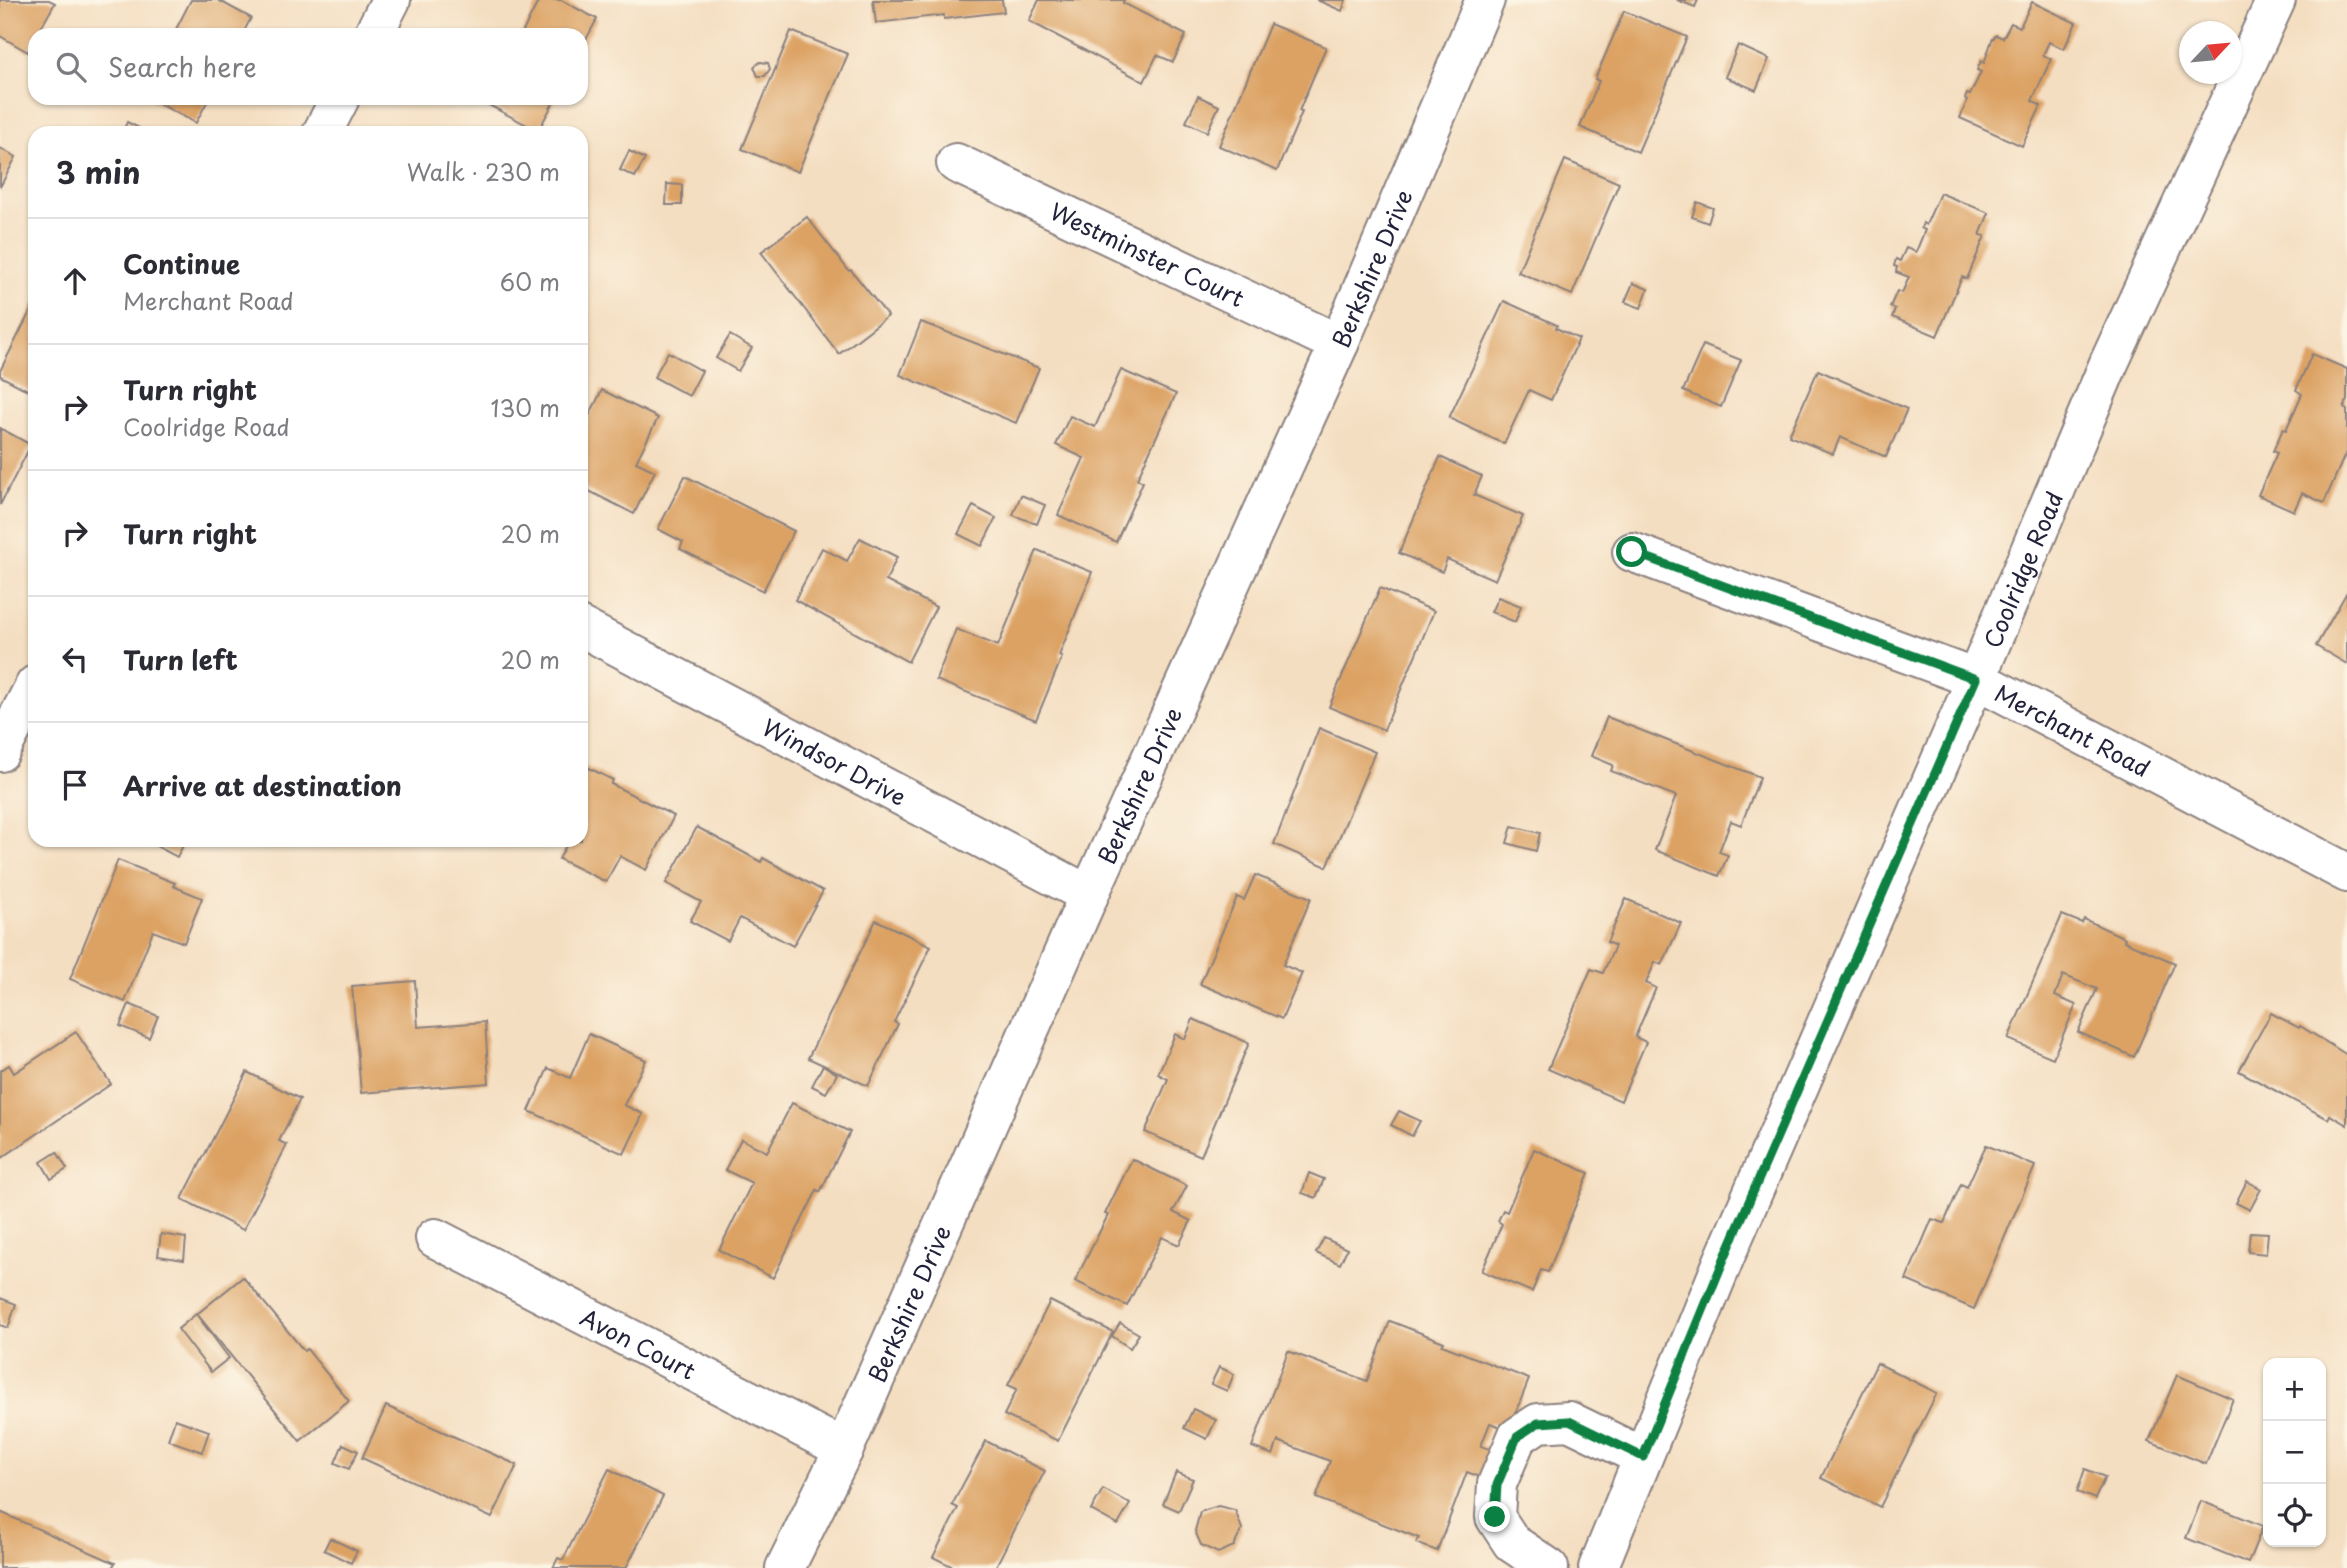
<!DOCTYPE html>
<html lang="en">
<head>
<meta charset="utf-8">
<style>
  body { margin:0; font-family:"Playpen Sans",sans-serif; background:#f2f2f3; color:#2b2b33 }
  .controls { position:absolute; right:21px; bottom:21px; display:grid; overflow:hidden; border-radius:14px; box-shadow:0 2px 5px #0004 }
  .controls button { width:63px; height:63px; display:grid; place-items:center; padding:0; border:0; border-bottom:2px solid #e1e1e2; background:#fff; color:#2b2b33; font:35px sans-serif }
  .compass { position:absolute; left:2179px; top:21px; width:63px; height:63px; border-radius:50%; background:#fff; box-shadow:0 2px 5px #0004; rotate:64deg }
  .stop { position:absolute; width:21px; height:21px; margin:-16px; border:5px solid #0b8043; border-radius:50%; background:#fff }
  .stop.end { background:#0b8043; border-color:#fff; box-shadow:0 2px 7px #0008 }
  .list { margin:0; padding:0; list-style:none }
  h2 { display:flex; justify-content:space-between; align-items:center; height:91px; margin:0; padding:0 28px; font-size:30px }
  h2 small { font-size:23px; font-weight:400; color:#7c7c81 }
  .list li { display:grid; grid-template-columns:46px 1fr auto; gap:21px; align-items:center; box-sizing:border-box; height:126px; padding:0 28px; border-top:2px solid #e1e1e2 }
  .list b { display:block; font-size:26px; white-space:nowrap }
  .list p { margin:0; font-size:23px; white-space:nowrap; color:#7c7c81 }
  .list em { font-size:23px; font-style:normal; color:#7c7c81 }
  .icon { flex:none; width:38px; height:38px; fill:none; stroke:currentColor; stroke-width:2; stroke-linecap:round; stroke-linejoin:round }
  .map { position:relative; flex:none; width:2347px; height:1568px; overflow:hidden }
  .search { position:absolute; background:#fff; box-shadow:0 2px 5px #0004; left:28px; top:28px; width:560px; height:77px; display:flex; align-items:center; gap:18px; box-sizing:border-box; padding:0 24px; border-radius:21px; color:#7c7c81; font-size:26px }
  .panel { position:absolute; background:#fff; box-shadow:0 2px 5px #0004; left:28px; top:126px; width:560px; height:721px; border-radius:21px }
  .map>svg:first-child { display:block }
  .building { fill:#dca263 }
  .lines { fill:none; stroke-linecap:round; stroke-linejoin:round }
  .street-casing { stroke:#8b807e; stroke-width:42 }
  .street { stroke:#fff; stroke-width:38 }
  .route { stroke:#0b8043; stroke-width:9 }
  .labels { text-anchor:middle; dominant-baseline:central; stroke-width:6; stroke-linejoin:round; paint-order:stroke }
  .street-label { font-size:23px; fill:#22223b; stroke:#fcf5e5 }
</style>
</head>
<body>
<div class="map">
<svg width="2347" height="1568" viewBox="0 0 2347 1568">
  <rect width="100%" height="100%" fill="#fcf5e5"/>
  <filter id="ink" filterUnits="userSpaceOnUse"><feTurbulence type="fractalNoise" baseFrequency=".0143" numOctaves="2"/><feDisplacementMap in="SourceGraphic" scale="14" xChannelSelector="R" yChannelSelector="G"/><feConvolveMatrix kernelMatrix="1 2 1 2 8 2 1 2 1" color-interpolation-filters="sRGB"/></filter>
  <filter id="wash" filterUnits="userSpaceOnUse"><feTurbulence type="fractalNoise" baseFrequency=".00686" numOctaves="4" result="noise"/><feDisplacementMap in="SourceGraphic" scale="28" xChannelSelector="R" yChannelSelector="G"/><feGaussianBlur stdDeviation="1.57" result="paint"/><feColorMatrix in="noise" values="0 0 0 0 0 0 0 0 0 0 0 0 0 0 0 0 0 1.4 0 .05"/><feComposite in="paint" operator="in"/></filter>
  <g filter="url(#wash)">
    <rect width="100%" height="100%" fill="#f4dec1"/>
    <g id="blocks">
      <g class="building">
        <path d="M0,0H49L55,3L37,35H35L28,52L0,36Z"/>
        <path d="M191,0H218L251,18L242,35H173Z"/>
        <path d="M539,0H561L597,19L581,49V35H521Z"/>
        <path d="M873,0H1002L1004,12L944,19V15L876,23Z"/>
        <path d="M1039,0H1124L1123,3L1186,35L1173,62L1157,55L1144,82L1029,21Z"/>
        <path d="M1317,0H1346L1342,11Z"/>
        <path d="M1677,0H1698L1695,7Z"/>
        <path d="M2032,2L2076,23L2064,49L2049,42L2043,55L2051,59L2032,101L2041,106L2022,146L1960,118L1967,101L1965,99L1967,94L1970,95L1981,72L1977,70L1981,61L1984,63L1992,40L1996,35L2003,38L2011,23L2020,27Z"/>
        <path d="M1624,11L1687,37L1638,152L1580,127L1599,81L1595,79Z"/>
        <path d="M1270,24L1326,47L1299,111L1302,112L1277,171L1219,146Z"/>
        <path d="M791,31L848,54L798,172L742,149Z"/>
        <path d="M1738,45L1769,59L1756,90L1725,77Z"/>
        <path d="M760,62L768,63L770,69L765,76H758L754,67Z"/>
        <path d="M1198,96L1219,106L1207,132L1186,122Z"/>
        <path d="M148,98H209L196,123Z"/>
        <path d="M487,98H556L538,131L485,103Z"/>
        <path d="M127,122L149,133H122Z"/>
        <path d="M0,148L16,157L0,187Z"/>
        <path d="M629,151L645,159L635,177L620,170Z"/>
        <path d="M1565,160L1619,183L1572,295L1518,272Z"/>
        <path d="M667,184L682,185V205H666Z"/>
        <path d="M1940,193L1989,213L1980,235L1985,236L1967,279L1962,277L1937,336L1892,317L1895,309L1890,307L1897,291L1902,293L1909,277L1896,272L1897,267L1894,266L1896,259L1900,261L1906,248L1916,252L1925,230L1921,228L1923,223L1926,225Z"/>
        <path d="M1697,202L1713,208L1708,223L1692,217Z"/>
        <path d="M807,217L849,271L851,270L888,316L839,354L761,252Z"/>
        <path d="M1633,283L1648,289L1641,308L1625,302Z"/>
        <path d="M1504,301L1557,325L1556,328L1579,339L1551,400L1529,390L1504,444L1449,418Z"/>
        <path d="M35,302V394L0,376V371Z"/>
        <path d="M921,322L1039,368L1016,423L900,375Z"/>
        <path d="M730,335L752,348L738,371L716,358Z"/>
        <path d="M1703,345L1741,360L1721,407L1683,391Z"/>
        <path d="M668,352L702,371L689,396L654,377Z"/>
        <path d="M2312,354L2347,369V400L2344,408L2347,410V450L2324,503L2302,493L2294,511L2258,495L2277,453L2273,451L2283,429L2286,430L2302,394L2296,390Z"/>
        <path d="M1121,370L1176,394L1137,479L1143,482L1116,542L1058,515L1084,458L1056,445L1070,416L1095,427Z"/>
        <path d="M1818,370L1907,409L1886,457L1840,437L1833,454L1789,436Z"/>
        <path d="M602,390L658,418L636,462L655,471L634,514L581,487V432Z"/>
        <path d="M0,428L31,445L0,505Z"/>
        <path d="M1440,457L1482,476L1474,495L1523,516L1495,580L1447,559L1442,572L1399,553Z"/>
        <path d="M685,476L794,531L763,591L680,549L683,542L658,529Z"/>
        <path d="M1021,495L1045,505L1037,524L1013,515Z"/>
        <path d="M973,506L996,518L982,546L958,534Z"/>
        <path d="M860,538L897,557L886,581L936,607L908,662L795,600L822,548L847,561Z"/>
        <path d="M1037,550L1092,572L1059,656L1062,657L1036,720L936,680L956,629L998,646Z"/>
        <path d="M1380,588L1434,611L1384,730L1329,707Z"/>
        <path d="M2347,592V664L2316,646Z"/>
        <path d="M1498,597L1521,606L1515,622L1491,612Z"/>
        <path d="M1607,717L1760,777L1741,825L1731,821L1719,852L1728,855L1719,876L1655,850L1676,796L1611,771L1613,765L1591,756Z"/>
        <path d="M1319,728L1375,752L1327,867L1274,844Z"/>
        <path d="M581,764L613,780L611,784L674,816L646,870L620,856L606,882L559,859L569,840H581Z"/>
        <path d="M1512,826L1540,833L1536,851L1507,843Z"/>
        <path d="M697,827L761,862L763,858L823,891L793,946L740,918L728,941L690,921L701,902L666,883Z"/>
        <path d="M145,840H186L177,857Z"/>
        <path d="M118,860L175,883L173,886L202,898L184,943L153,931L125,1002L70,979Z"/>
        <path d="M1255,875L1311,898L1283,965L1302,973L1282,1019L1200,984L1237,897L1244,900Z"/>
        <path d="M1626,899L1681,923L1662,965L1655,962L1646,983L1656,988L1635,1037L1646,1042L1621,1101L1548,1069L1591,969L1603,973L1615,946L1607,942Z"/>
        <path d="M2062,915L2082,923L2084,919L2125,938L2124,941L2175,963L2134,1057L2078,1032L2097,989L2063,975L2055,996L2076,1005L2053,1058L2008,1039Z"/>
        <path d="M876,920L931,946L894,1022L898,1024L868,1086L808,1058Z"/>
        <path d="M415,981L418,1027L485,1022L489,1083L361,1093L352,986Z"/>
        <path d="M129,1004L158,1016L149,1038L120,1026Z"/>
        <path d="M2271,1013L2299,1028L2300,1026L2347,1055V1125L2330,1115L2328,1119L2239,1071Z"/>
        <path d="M1193,1019L1249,1043L1201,1156L1145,1132L1168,1079L1158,1074L1175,1034L1185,1039Z"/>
        <path d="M76,1032L111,1084L0,1159V1071L9,1065L14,1073Z"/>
        <path d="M589,1034L646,1060L624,1105L643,1114L624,1154L529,1111L548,1068L570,1078Z"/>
        <path d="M823,1065L837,1074L826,1093L812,1086Z"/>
        <path d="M247,1072L300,1099L279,1141L287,1145L243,1230L182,1199Z"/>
        <path d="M792,1103L850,1132L820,1192L817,1190L773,1278L719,1250L752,1183L725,1170L741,1139L767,1152Z"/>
        <path d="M1399,1111L1420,1121L1412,1136L1391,1125Z"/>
        <path d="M1986,1145L2035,1166L1974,1309L1906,1280L1932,1219L1944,1223L1961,1184L1967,1187Z"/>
        <path d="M1534,1149L1589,1173L1548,1272L1541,1270L1532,1292L1482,1271L1502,1224L1498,1221L1503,1210L1507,1212Z"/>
        <path d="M57,1152L67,1169L51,1179L41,1162Z"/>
        <path d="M1132,1159L1187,1186L1173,1212L1191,1221L1179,1245L1162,1237L1127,1306L1075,1281L1108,1215L1105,1214Z"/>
        <path d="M1309,1173L1324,1179L1316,1198L1302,1193Z"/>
        <path d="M2247,1181L2261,1189L2250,1210L2236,1203Z"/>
        <path d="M2250,1232L2268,1233L2266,1254L2248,1252Z"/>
        <path d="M161,1234L186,1238L184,1260L158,1256Z"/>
        <path d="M1324,1238L1347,1249L1340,1264L1316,1253Z"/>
        <path d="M243,1277L304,1351L307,1349L349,1401L300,1441L197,1314Z"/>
        <path d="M0,1298L16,1304L8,1328L0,1325Z"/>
        <path d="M1050,1301L1113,1332L1058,1441L1004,1415L1017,1389L1008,1385Z"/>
        <path d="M196,1314L229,1358L211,1372L178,1329Z"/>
        <path d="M1390,1321L1444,1342L1442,1345L1529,1379L1509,1430L1490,1423L1481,1446L1501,1453L1490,1481L1467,1472L1437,1551L1416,1543L1419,1538L1316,1498L1330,1461L1278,1441L1273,1455L1252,1447L1288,1351L1367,1381Z"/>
        <path d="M1120,1323L1139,1334L1130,1348L1112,1336Z"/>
        <path d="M1877,1363L1937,1393L1880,1507L1821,1478Z"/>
        <path d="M1219,1367L1234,1374L1227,1391L1211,1384Z"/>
        <path d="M2177,1375L2233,1399L2206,1464L2149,1441Z"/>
        <path d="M386,1406L517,1465L492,1518L362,1458Z"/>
        <path d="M1193,1409L1216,1420L1207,1439L1184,1428Z"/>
        <path d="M175,1419L209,1431L202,1452L168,1440Z"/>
        <path d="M986,1441L1045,1471L995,1568H955L933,1557L958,1508L952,1505Z"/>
        <path d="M343,1444L358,1451L349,1469L335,1463Z"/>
        <path d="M609,1469L663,1496L626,1568H553L558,1558L563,1560Z"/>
        <path d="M2085,1469L2105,1477L2095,1499L2077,1492Z"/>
        <path d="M1176,1472L1193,1479L1179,1511L1163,1504Z"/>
        <path d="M1103,1489L1130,1504L1118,1525L1091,1510Z"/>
        <path d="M2201,1501L2263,1526L2248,1563L2186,1538Z"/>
        <path d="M1218,1506L1235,1510L1242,1529L1234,1546L1218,1553L1201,1545L1195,1531L1200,1512Z"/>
        <path d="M0,1512L115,1563L112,1568H0Z"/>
        <path d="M330,1538L357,1551L351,1563L324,1550Z"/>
      </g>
    </g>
  </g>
  <g filter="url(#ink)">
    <use href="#blocks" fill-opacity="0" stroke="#8b807e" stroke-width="2"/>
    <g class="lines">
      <defs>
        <g id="street">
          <path d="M373,35L391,0"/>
          <path d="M322,133L340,98"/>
          <path id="s1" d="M956,163L1339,344"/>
          <path id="s2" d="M1632,552L1976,679L2347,873"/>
          <path id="s3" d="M581,627L1089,895"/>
          <path d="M0,752L35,685"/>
          <path id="s4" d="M435,1238L844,1449"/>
          <path id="s5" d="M785,1568L844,1449L1089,895L1339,344L1485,0"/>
          <path d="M1549,1568L1512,1543L1495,1517L1497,1484L1517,1437L1538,1423L1569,1421L1643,1457"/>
          <path id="s6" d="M1598,1568L1724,1259L1976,679L2109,363L2276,0"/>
        </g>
      </defs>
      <use href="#street" class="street-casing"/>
      <use href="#street" class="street"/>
    </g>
  </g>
  <g class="lines" filter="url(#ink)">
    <path class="route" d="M1495,1517L1497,1485L1517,1437L1538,1423L1569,1421L1643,1457L1724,1259L1976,679L1632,552"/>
  </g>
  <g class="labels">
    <g class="street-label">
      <text stroke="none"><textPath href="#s1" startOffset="212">Westminster Court</textPath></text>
      <text stroke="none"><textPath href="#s5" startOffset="1426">Berkshire Drive</textPath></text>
      <text stroke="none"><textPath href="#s6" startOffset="1085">Coolridge Road</textPath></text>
      <text stroke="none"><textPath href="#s2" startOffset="476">Merchant Road</textPath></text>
      <text stroke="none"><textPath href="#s3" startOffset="287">Windsor Drive</textPath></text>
      <text stroke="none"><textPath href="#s5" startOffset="859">Berkshire Drive</textPath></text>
      <text stroke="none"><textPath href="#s5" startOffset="292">Berkshire Drive</textPath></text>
      <text stroke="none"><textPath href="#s4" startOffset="229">Avon Court</textPath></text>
    </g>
  </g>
</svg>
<div class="controls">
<button>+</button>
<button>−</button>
<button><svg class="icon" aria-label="locate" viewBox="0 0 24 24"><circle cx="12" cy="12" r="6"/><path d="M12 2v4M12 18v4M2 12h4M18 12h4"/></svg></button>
</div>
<svg class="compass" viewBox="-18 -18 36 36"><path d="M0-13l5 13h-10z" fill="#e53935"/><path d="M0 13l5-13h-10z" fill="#7c7c81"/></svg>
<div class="stop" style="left:1632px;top:552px"></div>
<div class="stop end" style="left:1495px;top:1517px"></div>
<div class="search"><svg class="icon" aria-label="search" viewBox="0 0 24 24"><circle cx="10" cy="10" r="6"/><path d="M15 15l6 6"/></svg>Search here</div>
<section class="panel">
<h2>3 min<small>Walk · 230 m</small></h2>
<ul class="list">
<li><svg class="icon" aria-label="ahead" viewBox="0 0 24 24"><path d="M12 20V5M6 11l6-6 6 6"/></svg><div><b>Continue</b><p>Merchant Road</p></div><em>60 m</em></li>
<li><svg class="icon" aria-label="right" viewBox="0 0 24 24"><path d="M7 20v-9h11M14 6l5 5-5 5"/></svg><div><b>Turn right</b><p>Coolridge Road</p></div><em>130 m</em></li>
<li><svg class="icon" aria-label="right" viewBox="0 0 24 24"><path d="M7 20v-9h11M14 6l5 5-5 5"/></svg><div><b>Turn right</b></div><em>20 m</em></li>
<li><svg class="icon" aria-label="left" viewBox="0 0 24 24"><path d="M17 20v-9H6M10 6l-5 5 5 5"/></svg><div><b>Turn left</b></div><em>20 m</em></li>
<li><svg class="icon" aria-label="arrive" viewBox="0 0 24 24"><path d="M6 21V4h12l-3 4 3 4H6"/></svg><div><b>Arrive at destination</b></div></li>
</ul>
</section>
</div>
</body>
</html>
